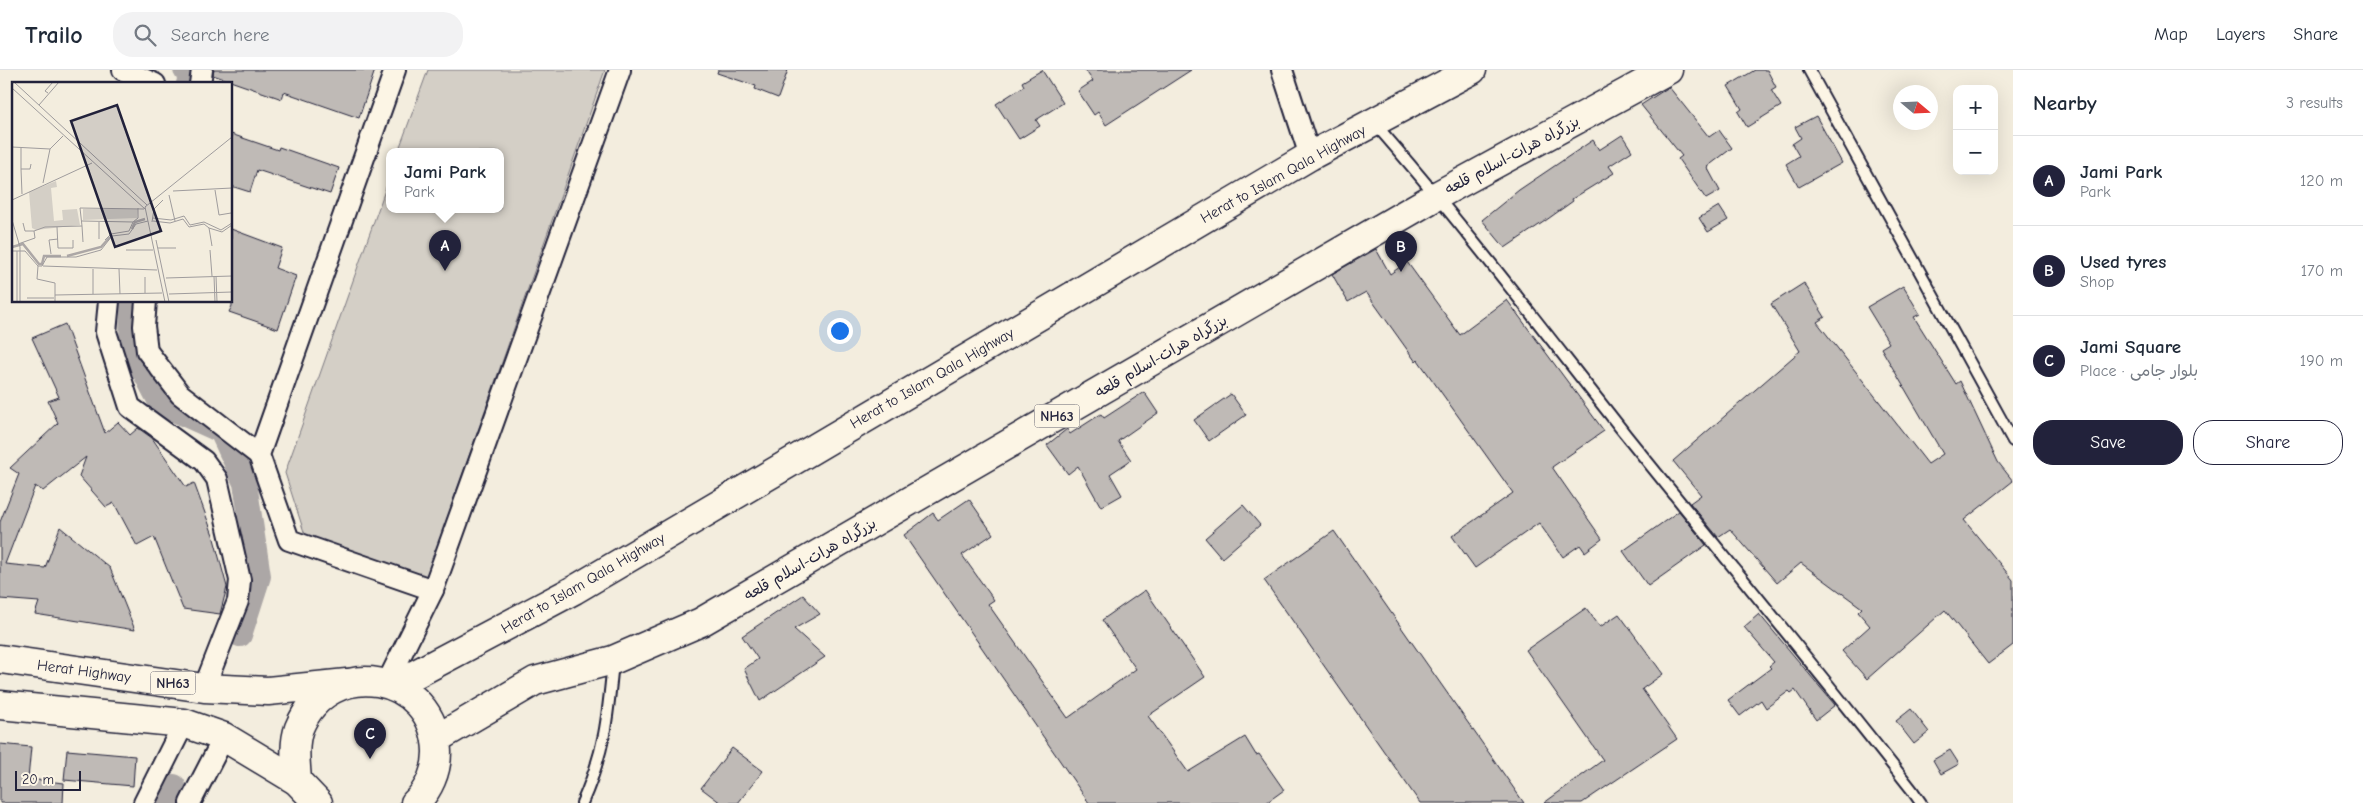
<!DOCTYPE html>
<html lang="en">
<head>
<meta charset="utf-8">
<style>
  body { margin:0; font-family:"Comic Neue","Playpen Sans Arabic",sans-serif; background:#f2f2f3; color:#1f2937 }
  .controls { position:absolute; right:15px; top:15px; display:grid; overflow:hidden; border-radius:10px; box-shadow:0 5px 20px #0002 }
  .controls button { width:45px; height:45px; display:grid; place-items:center; padding:0; border:0; border-bottom:1px solid #e0e1e3; background:#fff; color:#1f2937; font:25px sans-serif }
  .compass { position:absolute; left:1893px; top:15px; width:45px; height:45px; border-radius:50%; background:#fff; box-shadow:0 5px 20px #0002; rotate:109deg }
  .scale { position:absolute; left:15px; bottom:12px; width:66px; box-sizing:border-box; padding-left:5px; border:2px solid #22223b; border-top:0; font-size:14px; line-height:18px; white-space:nowrap; color:#22223b; -webkit-text-stroke:4px #fcf5e5; paint-order:stroke }
  .you { position:absolute; left:839px; top:260px; width:18px; height:18px; margin:-12px; border:4px solid #fff; border-radius:50%; background:#1a73e8; box-shadow:0 0 0 8px #1a73e833 }
  .badge { display:grid; place-items:center; width:32px; height:32px; border-radius:50%; background:#22223b; color:#fff; font-size:16px; font-weight:700 }
  .pin { position:absolute; translate:-50% -41px; filter:drop-shadow(0 1px 2px #0008) }
  .pin::after { content:''; position:absolute; top:26px; width:18px; height:15px; background:inherit; clip-path:polygon(0 0,100% 0,50% 100%) }
  .popup { position:absolute; left:386px; top:78px; width:118px; height:65px; box-sizing:border-box; display:grid; place-content:center; border-radius:10px; background:#fff; filter:drop-shadow(0 1px 4px #0005); font-size:16px; white-space:nowrap; color:#747a83 }
  .popup b { font-size:19px; color:#1f2937 }
  .popup::after { content:''; position:absolute; left:50%; top:100%; margin-left:-10px; border:10px solid transparent; border-top-color:#fff }
  .list { margin:0; padding:0; list-style:none }
  h2 { display:flex; justify-content:space-between; align-items:center; height:65px; margin:0; padding:0 20px; font-size:21px }
  h2 small { font-size:16px; font-weight:400; color:#747a83 }
  .list li { display:grid; grid-template-columns:32px 1fr auto; gap:15px; align-items:center; box-sizing:border-box; height:90px; padding:0 20px; border-top:1px solid #e0e1e3 }
  .list b { display:block; font-size:19px; white-space:nowrap }
  .list p { margin:0; font-size:16px; white-space:nowrap; color:#747a83 }
  .list em { font-size:16px; font-style:normal; color:#747a83 }
  .actions { display:flex; gap:10px; padding:15px 20px }
  .actions a { flex:1; padding:11px 0; border:1px solid #22223b; border-radius:20px; text-align:center; font-size:18px; color:#22223b }
  .actions .main { background:#22223b; color:#fff }
  .icon { flex:none; width:28px; height:28px; fill:none; stroke:currentColor; stroke-width:2; stroke-linecap:round; stroke-linejoin:round }
  .map { position:relative; flex:none; width:2013px; height:733px; overflow:hidden }
  header { display:flex; align-items:center; gap:30px; box-sizing:border-box; height:70px; padding:0 25px; background:#fff; border-bottom:1px solid #e0e1e3 }
  header strong { font-size:24px }
  nav { display:flex; gap:28px; margin-inline-start:auto; font-size:18px }
  .search { width:350px; height:45px; background:#f2f2f3; display:flex; align-items:center; gap:12px; box-sizing:border-box; padding:0 18px; border-radius:20px; color:#747a83; font-size:19px }
  main { display:flex }
  aside { flex:1; background:#fff }
  .map>svg:first-child { display:block }
  .green { fill:#d4cfc6; stroke:#7b7880 }
  .lines { fill:none; stroke-linecap:round; stroke-linejoin:round }
  .canal { stroke:#aca7a6; stroke-width:24 }
  .building { fill:#bfbab6; stroke:#22223b }
  .service-casing { stroke:#22223b; stroke-width:14 }
  .minor-casing { stroke:#22223b; stroke-width:24 }
  .trunk-casing { stroke:#22223b; stroke-width:31 }
  .service { stroke:#fcf5e5; stroke-width:10 }
  .minor { stroke:#fcf5e5; stroke-width:20 }
  .trunk { stroke:#fcf5e5; stroke-width:28 }
  .labels { text-anchor:middle; dominant-baseline:central; stroke-width:4; stroke-linejoin:round; paint-order:stroke }
  .shield { fill:#fcf5e5; stroke:#63616e; stroke-width:1 }
  .shield-label { font-size:14px; font-weight:bold; fill:#22223b }
  .street-label { font-size:15px; fill:#22223b; stroke:#fcf5e5 }
  .inset-river { fill:none; stroke:#aca7a6; stroke-width:2.5 }
  .inset-road { fill:none; stroke:#9f9c9d; stroke-width:1 }
  .view { fill:#22223b; fill-opacity:0.15; stroke:#22223b; stroke-width:2.5 }
  .inset-edge { fill:none; stroke:#22223b; stroke-width:2.5 }
</style>
</head>
<body>
<header>
<strong>Trailo</strong>
<div class="search"><svg class="icon" aria-label="search" viewBox="0 0 24 24"><circle cx="10" cy="10" r="6"/><path d="M15 15l6 6"/></svg>Search here</div>
<nav><a>Map</a><a>Layers</a><a>Share</a></nav>
</header>
<main>
<div class="map">
<svg width="2013" height="733" viewBox="0 0 2013 733">
  <rect width="100%" height="100%" fill="#f3edde"/>
  <filter id="ink" filterUnits="userSpaceOnUse"><feTurbulence type="fractalNoise" baseFrequency=".02" numOctaves="2"/><feDisplacementMap in="SourceGraphic" scale="10" xChannelSelector="R" yChannelSelector="G"/><feConvolveMatrix kernelMatrix="1 2 1 2 8 2 1 2 1" color-interpolation-filters="sRGB"/></filter>
  <g filter="url(#ink)">
    <path class="green" d="M428,0H605L426,508L305,465L285,403L390,106V140H500V82H398Z"/>
    <g class="lines">
      <g class="canal">
        <path d="M185,0L190,6L188,14"/>
        <path d="M132,231L131,277L161,334L221,361L245,413L259,506L240,565"/>
        <path d="M168,733L174,716"/>
      </g>
    </g>
    <g class="building">
      <path d="M214,0H375L359,48L284,22L282,29L213,5Z"/>
      <path d="M718,0H788L778,28L755,19L756,16L717,3Z"/>
      <path d="M1042,0L1063,33L1036,50L1040,56L1019,69L996,34L1024,16L1022,12Z"/>
      <path d="M1085,0H1191L1106,55L1098,42L1094,45L1078,21L1093,11Z"/>
      <path d="M1755,0H1767L1776,17L1771,20L1781,36L1747,57L1738,42L1742,39L1728,16Z"/>
      <path d="M1669,17L1709,67L1719,60L1732,78L1707,97L1720,121L1706,129L1678,89L1682,86L1641,35Z"/>
      <path d="M1816,46L1842,93L1799,117L1786,94L1799,86L1792,74L1801,68L1795,57Z"/>
      <path d="M231,64L278,80L279,77L339,98L330,124L257,100L250,122L231,116Z"/>
      <path d="M1622,65L1632,81L1609,96L1614,103L1572,129L1573,131L1545,151L1505,178L1482,150L1519,120L1593,70L1599,80Z"/>
      <path d="M1719,136L1728,150L1708,162L1699,148Z"/>
      <path d="M231,159L282,178L275,198L296,206L278,259L229,242L232,236Z"/>
      <path d="M1376,179L1390,204L1407,192L1460,265L1507,230L1604,361L1552,397L1602,469L1585,482L1580,475L1563,487L1539,453L1475,498L1452,466L1513,423L1418,290L1416,292L1366,222L1348,232L1332,204Z"/>
      <path d="M1804,213L1825,247L1817,252L1928,394L1943,384L1881,278L1889,273L1867,237L1903,216L1920,244L1914,247L1956,314L1960,311L1998,392L2013,411L1964,450L2013,510V575L1988,594L1945,540L1867,609L1842,581L1870,556L1858,542L1862,538L1801,493L1777,513L1730,459L1718,467L1690,433L1701,425L1673,391L1800,281L1771,234Z"/>
      <path d="M65,254L105,363L118,352L130,365L138,358L152,368L186,417L194,413L213,465L227,517L220,544L183,539L154,467L137,476L114,433L106,437L79,406L86,387L43,421L35,416L5,494L45,498L60,457L110,498L135,560L35,544L39,532L0,529V452L19,404L10,398L58,353L48,331L59,327L32,268Z"/>
      <path d="M1144,322L1158,343L1118,371L1131,390L1110,404L1122,425L1101,437L1078,396L1068,404L1047,375L1067,359L1070,364L1101,344L1104,348Z"/>
      <path d="M1231,324L1246,345L1209,371L1194,350Z"/>
      <path d="M969,429L993,464L962,485L994,530L988,534L1068,648L1136,599L1102,550L1145,520L1205,607L1148,646L1188,702L1245,667L1256,685L1259,684L1284,720L1266,733H1089L904,465L933,443L938,450Z"/>
      <path d="M1243,435L1260,455L1222,488L1205,468Z"/>
      <path d="M1679,441L1706,475L1648,516L1623,481Z"/>
      <path d="M1334,461L1524,733H1420L1264,510Z"/>
      <path d="M803,525L820,544L794,559L825,587L760,631L744,599L758,589L742,566Z"/>
      <path d="M1586,538L1600,557L1619,544L1663,604L1642,619L1677,669L1582,733H1544L1603,690L1526,580Z"/>
      <path d="M1759,544L1835,635L1816,650L1795,620L1791,623L1789,621L1766,638L1761,630L1740,646L1728,630L1771,598L1769,596L1774,592L1744,557Z"/>
      <path d="M1911,639L1929,662L1914,674L1896,651Z"/>
      <path d="M0,674L31,677L28,709L64,713L63,733H0Z"/>
      <path d="M732,678L763,701L738,733H721L701,718Z"/>
      <path d="M67,680L135,686L133,716L64,710Z"/>
      <path d="M1950,680L1959,694L1941,704L1933,690Z"/>
    </g>
    <g class="lines">
      <defs>
        <g id="service">
          <path d="M1809,0L2013,371"/>
          <path d="M1375,54C1463,154 1543,260 1626,365C1721,483 1818,600 1912,720L1921,733"/>
          <path d="M582,733C605,681 608,646 613,591"/>
        </g>
        <g id="minor">
          <path d="M123,0L155,14"/>
          <path d="M395,0L259,385L289,470L433,520"/>
          <path d="M1282,0L1310,86"/>
          <path d="M200,14L202,0"/>
          <path d="M109,231L106,262L130,337L204,391L217,409L240,510L238,531L204,618"/>
          <path d="M146,231L144,256L147,281L180,324L259,385"/>
          <path d="M387,613L433,520L620,0"/>
          <path d="M144,733L184,653"/>
          <path d="M190,733L224,667"/>
        </g>
        <g id="trunk">
          <path d="M0,589L204,618L268,621L347,613"/>
          <path d="M393,616L574,520L1310,86L1472,0"/>
          <path d="M0,635L184,653L224,667L297,711L318,733"/>
          <path d="M436,669L535,611L613,590L701,552L1438,125L1668,0"/>
          <path d="M297,711C296,694 293,675 299,658C329,584 435,602 437,682C437,701 429,720 415,733"/>
        </g>
      </defs>
      <use href="#service" class="service-casing"/>
      <use href="#minor" class="minor-casing"/>
      <use href="#trunk" class="trunk-casing"/>
      <use href="#service" class="service"/>
      <use href="#minor" class="minor"/>
      <use href="#trunk" class="trunk"/>
    </g>
  </g>
  <g class="labels">
    <g class="shield">
      <rect x="1034.5" y="334.5" width="45" height="23" rx="4"/>
      <rect x="150.5" y="601.5" width="45" height="23" rx="4"/>
    </g>
    <g class="shield-label">
      <text x="1057" y="346">NH63</text>
      <text x="173" y="613">NH63</text>
    </g>
    <g class="street-label">
      <text transform="translate(1512 85) rotate(-28)">بزرگراه هرات-اسلام قلعه</text>
      <text transform="translate(1283 104) rotate(-29)">Herat to Islam Qala Highway</text>
      <text transform="translate(1161 286) rotate(-30)">بزرگراه هرات-اسلام قلعه</text>
      <text transform="translate(932 308) rotate(-30)">Herat to Islam Qala Highway</text>
      <text transform="translate(810 489) rotate(-30)">بزرگراه هرات-اسلام قلعه</text>
      <text transform="translate(583 513) rotate(-30)">Herat to Islam Qala Highway</text>
      <text transform="translate(84 601) rotate(8)">Herat Highway</text>
    </g>
  </g>
  <g transform="translate(12 12)">
    <rect width="220" height="220" fill="#f3edde"/>
    <path d="M44,99L45,105L39,106L42,139L51,138L50,128L65,127L68,143L24,148L20,146L17,110ZM71,127H126L125,136L71,138Z" fill="#d4cfc6"/>
    <path class="inset-river" d="M120,147L123,140L133,137M0,165L11,162L27,182H30L32,174H49M55,174L89,165L98,155"/>
    <path class="inset-road" d="M2,0L135,123M0,6L133,127M36,11L33,9L41,0M27,23L47,0M0,65L38,67M9,66V87H18L19,82M9,87L10,112M31,101L38,67L51,54M203,108L207,133L219,131M161,109L220,106M157,113L163,139M0,118L80,81M141,136L159,138L172,134L178,143L192,140L209,148L220,141M0,138L8,165V220M70,139L121,140L126,136V126M141,139L158,141L171,137L177,145L192,142L197,146L200,164M87,140V157M140,140L142,127L151,118M11,141L13,149H22M70,144L71,160M45,145L46,166H61V158M197,146L210,150L220,143M93,158L99,152L117,149L121,140M144,158L157,220M6,162L23,156L22,149L33,145L70,144L68,126L132,127M146,166H164M114,168H141M198,168L200,194M0,169H13L26,184H30L35,175H64L89,168L100,154L117,152L124,142L136,139M5,169V220M39,172L37,158L46,157M26,184L25,197L43,201V220M31,184L145,188M107,187L108,212M202,194L203,220M204,194L205,220M133,195V211M154,196L220,194M81,212V187M157,212L220,210M43,213L150,211M15,216H42M153,220L133,125L220,55"/>
    <path class="view" d="M105,23L149,149L103,165L59,39Z"/>
    <rect width="220" height="220" class="inset-edge"/>
  </g>
</svg>
<div class="controls">
<button>+</button>
<button>−</button>
</div>
<svg class="compass" viewBox="-18 -18 36 36"><path d="M0-13l5 13h-10z" fill="#e53935"/><path d="M0 13l5-13h-10z" fill="#747a83"/></svg>
<div class="scale">20 m</div>
<div class="you"></div>
<div class="pin badge" style="left:445px;top:201px">A</div>
<div class="popup"><b>Jami Park</b>Park</div>
<div class="pin badge" style="left:1401px;top:202px">B</div>
<div class="pin badge" style="left:370px;top:689px">C</div>
</div>
<aside>
<h2>Nearby<small>3 results</small></h2>
<ul class="list">
<li><span class="badge">A</span><div><b>Jami Park</b><p>Park</p></div><em>120 m</em></li>
<li><span class="badge">B</span><div><b>Used tyres</b><p>Shop</p></div><em>170 m</em></li>
<li><span class="badge">C</span><div><b>Jami Square</b><p>Place · بلوار جامی</p></div><em>190 m</em></li>
</ul>
<div class="actions"><a class="main">Save</a><a>Share</a></div>
</aside>
</main>
</body>
</html>
